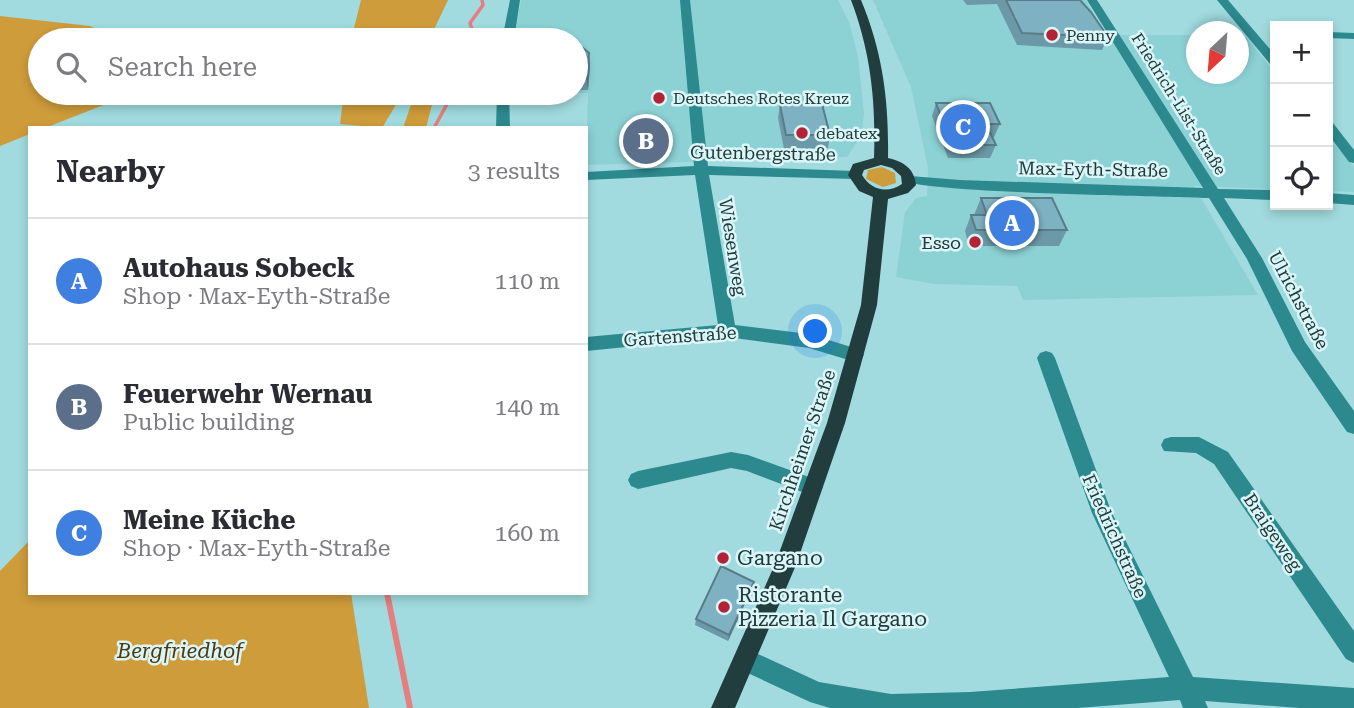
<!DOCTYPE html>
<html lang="en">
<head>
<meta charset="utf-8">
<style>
  body { margin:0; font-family:"Roboto Serif",serif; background:#f2f2f3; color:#2b2b33 }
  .controls { position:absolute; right:21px; top:21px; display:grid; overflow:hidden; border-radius:0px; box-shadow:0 4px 10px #0003 }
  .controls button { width:63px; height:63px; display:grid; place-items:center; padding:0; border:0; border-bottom:2px solid #e1e1e2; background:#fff; color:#2b2b33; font:35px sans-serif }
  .compass { position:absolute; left:1186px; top:21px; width:63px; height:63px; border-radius:50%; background:#fff; box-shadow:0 4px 10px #0003; rotate:206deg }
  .you { position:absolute; left:816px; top:332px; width:24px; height:24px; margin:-18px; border:5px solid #fff; border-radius:50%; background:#1a73e8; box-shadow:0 0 0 10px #1a73e833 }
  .badge { display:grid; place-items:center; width:46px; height:46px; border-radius:50%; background:#111827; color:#fff; font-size:23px; font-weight:700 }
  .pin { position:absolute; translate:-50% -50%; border:4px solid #fff; box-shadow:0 2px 7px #0006 }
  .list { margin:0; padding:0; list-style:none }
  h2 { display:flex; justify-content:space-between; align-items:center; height:91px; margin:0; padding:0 28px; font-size:30px }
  h2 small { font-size:23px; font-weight:400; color:#7c7c81 }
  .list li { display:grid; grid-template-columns:46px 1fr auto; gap:21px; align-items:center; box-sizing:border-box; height:126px; padding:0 28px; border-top:2px solid #e1e1e2 }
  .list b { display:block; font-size:26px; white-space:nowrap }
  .list p { margin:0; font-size:23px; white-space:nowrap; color:#7c7c81 }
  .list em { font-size:23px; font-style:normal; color:#7c7c81 }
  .icon { flex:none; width:38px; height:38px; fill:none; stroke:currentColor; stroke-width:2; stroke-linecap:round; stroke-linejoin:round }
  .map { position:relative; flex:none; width:1354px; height:708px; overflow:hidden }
  .search { position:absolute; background:#fff; box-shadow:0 4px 10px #0003; left:28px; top:28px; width:560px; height:77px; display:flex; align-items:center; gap:18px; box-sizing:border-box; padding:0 24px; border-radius:38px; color:#7c7c81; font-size:26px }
  .panel { position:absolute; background:#fff; box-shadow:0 4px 10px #0003; left:28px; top:126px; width:560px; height:469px; border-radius:0px }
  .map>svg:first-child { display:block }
  .built { fill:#8cd1d4 }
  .green { fill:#cf9c3b }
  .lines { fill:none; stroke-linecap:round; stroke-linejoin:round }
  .stream-far1 { stroke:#e67e7f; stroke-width:3.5 }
  .stream { stroke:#e67e7f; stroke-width:6 }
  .minor { fill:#2c8a8f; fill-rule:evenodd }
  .major { fill:#223d3e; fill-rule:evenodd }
  .wall { fill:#6c99a8 }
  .shaded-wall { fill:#587d88 }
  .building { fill:#7eb2c3; stroke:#587d88; stroke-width:2 }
  .poi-dot { fill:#b42236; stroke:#daf6f8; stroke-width:2.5 }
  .labels { text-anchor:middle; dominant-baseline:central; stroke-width:5; stroke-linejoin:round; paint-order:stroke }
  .far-poi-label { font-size:16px; fill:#223a3b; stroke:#daf6f8; text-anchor:start }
  .far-street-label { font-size:16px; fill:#223a3b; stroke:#daf6f8 }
  .street-label { font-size:18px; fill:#223a3b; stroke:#daf6f8 }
  .poi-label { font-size:18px; fill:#223a3b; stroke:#daf6f8; text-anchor:end }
  .near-poi-label { font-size:21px; fill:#223a3b; stroke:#daf6f8; text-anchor:start }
  .near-park-label { font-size:21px; font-style:italic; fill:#4f3910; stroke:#daf6f8 }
</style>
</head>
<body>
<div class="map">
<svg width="1354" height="708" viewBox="0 0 1354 708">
  <rect width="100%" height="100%" fill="#a1dbdf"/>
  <g class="built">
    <path d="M521,0H838L849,22L858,56L864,114L861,136L847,157L586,165L588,93H511H576V40H514Z"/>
    <path d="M873,0H1086L1106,35H1196V74H1238L1239,37H1246L1275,73V189L1194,186L1258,295L1023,300L1017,286L934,284L896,277L905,212L916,198L927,196L928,168L911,87Z"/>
    <path d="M1328,136L1354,167V192L1328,191Z"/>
  </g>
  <g class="green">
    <path d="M361,0H448L429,40H351Z"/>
    <path d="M0,16L90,26L122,40H40V93H134L45,128H30V134L0,146Z"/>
    <path d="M344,93H403L382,128L340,124Z"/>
    <path d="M415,93H435L426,128H403Z"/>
    <path d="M882,167L895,173L896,183L883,187L866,179L868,170Z"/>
    <path d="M30,540V593H351L369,708H0V571Z"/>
  </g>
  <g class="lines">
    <g class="stream-far1">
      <path d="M469,40L474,36L470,23L483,5L482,0"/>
      <path d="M434,128L453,93"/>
    </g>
    <path class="stream" d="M387,593L410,708"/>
    <g class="minor">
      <path d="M510,0H520L514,40H502Z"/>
      <path d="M680,0H690L708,166L855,171L862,175L855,179L709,175L735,325L809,334L861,350L864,355L861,360L855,362L809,348L727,337L586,351V337L718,325L695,175L586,180V172L694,166Z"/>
      <path d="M1087,0H1097L1218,189L1275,190V200L1224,198L1262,258L1305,342L1354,411V434L1347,432L1292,351L1247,259L1209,198C1170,196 916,193 903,180L910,176L960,180L1203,188Z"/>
      <path d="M1217,0H1228L1275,55V66L1271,65Z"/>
      <path d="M1328,32L1354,33V39L1328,38Z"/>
      <path d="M497,93H509L510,128H496Z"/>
      <path d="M1328,122L1333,123L1354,150V163L1349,162L1328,134Z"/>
      <path d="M1328,193L1354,195V205L1328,203Z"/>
      <path d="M1046,351L1052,353L1055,358L1111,511L1193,677L1354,688V708H1299L1205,701L1208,708H1183L1180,700L1078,708H830L810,702L737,668L733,660L737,652L745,648L819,682L891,694L970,692L1169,677L1092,513L1037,358L1040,353Z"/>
      <path d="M1171,437H1199L1228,452L1354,631V663L1346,659L1214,464L1196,453L1164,451L1161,445L1164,439Z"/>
      <path d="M731,452L748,455L820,481L823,487L820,493L813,496L747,471L731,468L638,489L631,486L628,480L631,474L638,471Z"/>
    </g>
    <path class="major" d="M851,0H861C883,53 889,102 888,158C904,162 914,168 916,185L908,193L888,199L877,305L845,423L796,565L735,708H711L775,564L827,423L861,305L873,197L859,191L848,175L853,164L874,158C876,102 871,53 851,0ZM881,165L892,168L901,176L902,184C887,194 871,190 862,175L864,170Z"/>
  </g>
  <g class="wall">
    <path d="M963,0H1080L1108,37L1102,50L1017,45L997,4L967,5Z"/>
    <path d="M576,47L589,53L590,66L588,90H576Z"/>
    <path d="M936,103L1000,124L994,137H992L996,145L990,158H948L932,116Z"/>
    <path d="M780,105L830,135L828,148L784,149L778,118Z"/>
    <path d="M981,198L1067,230L1059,246H969L965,231L971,215H974Z"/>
    <path d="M752,588L728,641L695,625L696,619Z"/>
  </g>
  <g class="shaded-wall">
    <path d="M589,53L590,66L588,90L586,77Z"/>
    <path d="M754,582L752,588L728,641L729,635Z"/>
  </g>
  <g class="building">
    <path d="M1006,0H1080L1091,12L1108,37L1022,33Z"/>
    <path d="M576,47L583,48L589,53L586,77H576Z"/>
    <path d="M936,103H990L1000,124H986L996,145H952Z"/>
    <path d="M822,104L830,135H786L780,105Z"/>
    <path d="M981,198H1052L1067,230H976L971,215H987Z"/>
    <path d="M721,566L754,582L729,635L696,619Z"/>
  </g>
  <g class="poi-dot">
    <circle cx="1052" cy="35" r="7"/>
    <circle cx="659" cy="98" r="7"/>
    <circle cx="802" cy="133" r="7"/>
    <circle cx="975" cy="242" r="7"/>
    <circle cx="723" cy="558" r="7"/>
    <circle cx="724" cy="607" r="7"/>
  </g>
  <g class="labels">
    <g class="far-poi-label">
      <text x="1066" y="35">Penny</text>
      <text x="673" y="98">Deutsches Rotes Kreuz</text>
      <text x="816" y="133">debatex</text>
    </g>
    <g class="far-street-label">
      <text transform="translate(1179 104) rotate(58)">Friedrich-List-Straße</text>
    </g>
    <g class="street-label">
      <text transform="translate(763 153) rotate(1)">Gutenbergstraße</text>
      <text transform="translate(1093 169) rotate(1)">Max-Eyth-Straße</text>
      <text transform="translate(733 247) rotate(81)">Wiesenweg</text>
      <text transform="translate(1299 300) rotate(62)">Ulrichstraße</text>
      <text transform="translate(680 336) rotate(-4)">Gartenstraße</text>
      <text transform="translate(802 450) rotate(-71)">Kirchheimer Straße</text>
      <text transform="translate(1273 532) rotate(56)">Braigeweg</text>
      <text transform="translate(1115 536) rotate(66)">Friedrichstraße</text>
    </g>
    <g class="poi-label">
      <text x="961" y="242">Esso</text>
    </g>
    <g class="near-poi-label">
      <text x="737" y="558">Gargano</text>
      <text x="738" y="595">Ristorante<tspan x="738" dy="24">Pizzeria Il Gargano</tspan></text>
    </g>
    <g class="near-park-label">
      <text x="180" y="651">Bergfriedhof</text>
    </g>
  </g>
</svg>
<div class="controls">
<button>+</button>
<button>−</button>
<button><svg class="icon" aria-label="locate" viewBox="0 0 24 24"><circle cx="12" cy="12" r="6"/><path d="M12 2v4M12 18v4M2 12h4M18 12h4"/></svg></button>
</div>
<svg class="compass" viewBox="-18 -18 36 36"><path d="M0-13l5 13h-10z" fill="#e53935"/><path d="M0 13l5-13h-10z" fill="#7c7c81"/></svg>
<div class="you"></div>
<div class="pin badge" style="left:1012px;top:223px;background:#3f7fe0">A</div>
<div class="pin badge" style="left:646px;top:141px;background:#5c6f8a">B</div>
<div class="pin badge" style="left:963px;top:127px;background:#3f7fe0">C</div>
<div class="search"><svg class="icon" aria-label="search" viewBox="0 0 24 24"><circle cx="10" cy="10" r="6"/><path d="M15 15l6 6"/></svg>Search here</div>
<section class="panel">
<h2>Nearby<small>3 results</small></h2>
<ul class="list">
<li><span class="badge" style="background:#3f7fe0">A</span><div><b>Autohaus Sobeck</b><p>Shop · Max-Eyth-Straße</p></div><em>110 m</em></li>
<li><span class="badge" style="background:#5c6f8a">B</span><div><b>Feuerwehr Wernau</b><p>Public building</p></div><em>140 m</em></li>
<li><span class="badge" style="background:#3f7fe0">C</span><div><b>Meine Küche</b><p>Shop · Max-Eyth-Straße</p></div><em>160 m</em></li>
</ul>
</section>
</div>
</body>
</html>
